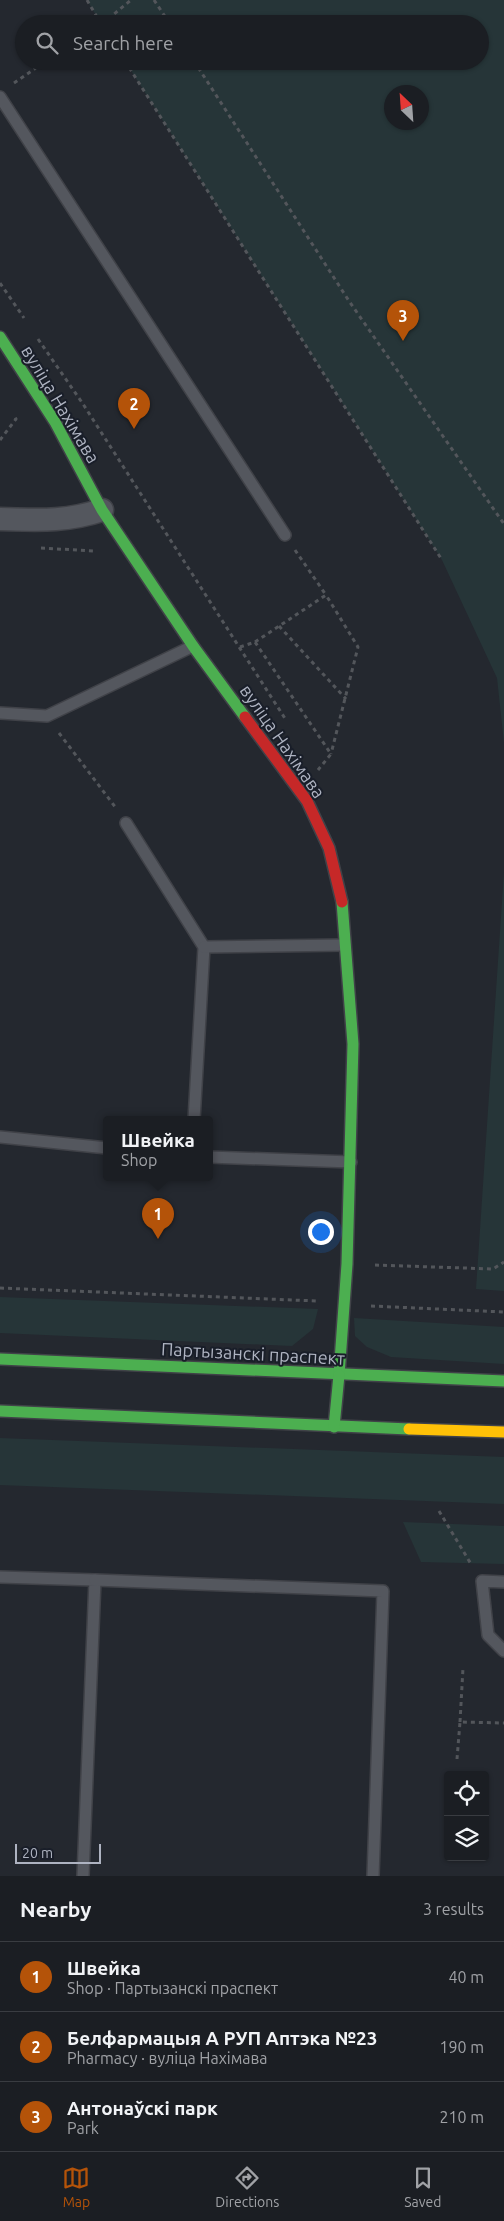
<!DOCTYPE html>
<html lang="en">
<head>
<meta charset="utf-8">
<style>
  body { margin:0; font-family:Ubuntu,sans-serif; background:#24272b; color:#f1f3f6 }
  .controls { position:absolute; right:15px; bottom:15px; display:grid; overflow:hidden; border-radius:5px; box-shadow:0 1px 4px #0004 }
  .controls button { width:45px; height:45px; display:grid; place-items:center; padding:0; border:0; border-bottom:1px solid #393c41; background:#1b1e23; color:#f1f3f6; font:25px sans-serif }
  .compass { position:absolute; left:384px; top:85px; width:45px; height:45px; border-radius:50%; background:#1b1e23; box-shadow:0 1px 4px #0004; rotate:335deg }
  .scale { position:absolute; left:15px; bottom:12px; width:86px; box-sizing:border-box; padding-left:5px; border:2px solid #aeb3c1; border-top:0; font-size:14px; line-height:18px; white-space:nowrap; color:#aeb3c1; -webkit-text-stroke:4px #191e29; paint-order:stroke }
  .you { position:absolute; left:320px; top:1231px; width:18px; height:18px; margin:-12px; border:4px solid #fff; border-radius:50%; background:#1a73e8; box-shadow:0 0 0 8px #1a73e833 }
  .badge { display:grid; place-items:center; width:32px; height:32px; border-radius:50%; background:#b45309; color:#fff; font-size:16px; font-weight:700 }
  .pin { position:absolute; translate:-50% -41px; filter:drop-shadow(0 1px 2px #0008) }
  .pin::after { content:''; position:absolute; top:26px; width:18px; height:15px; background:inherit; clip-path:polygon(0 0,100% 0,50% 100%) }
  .popup { position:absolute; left:103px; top:1116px; width:110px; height:65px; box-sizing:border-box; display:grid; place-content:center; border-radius:5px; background:#1b1e23; filter:drop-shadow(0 1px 4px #0005); font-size:16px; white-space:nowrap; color:#a0a2a6 }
  .popup b { font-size:19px; color:#f1f3f6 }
  .popup::after { content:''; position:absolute; left:50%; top:100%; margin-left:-10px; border:10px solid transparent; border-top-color:#1b1e23 }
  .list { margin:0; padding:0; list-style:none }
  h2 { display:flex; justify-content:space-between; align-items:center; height:65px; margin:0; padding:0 20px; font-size:21px }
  h2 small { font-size:16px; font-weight:400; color:#a0a2a6 }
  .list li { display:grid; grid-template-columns:32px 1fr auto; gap:15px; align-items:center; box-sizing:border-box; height:70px; padding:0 20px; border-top:1px solid #393c41 }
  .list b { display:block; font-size:19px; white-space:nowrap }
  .list p { margin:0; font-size:16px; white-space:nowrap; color:#a0a2a6 }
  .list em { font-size:16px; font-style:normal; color:#a0a2a6 }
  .icon { flex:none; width:28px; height:28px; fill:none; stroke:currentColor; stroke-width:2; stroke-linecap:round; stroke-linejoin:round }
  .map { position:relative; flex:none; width:504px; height:1876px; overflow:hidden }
  .search { position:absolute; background:#1b1e23; box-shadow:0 1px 4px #0004; left:15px; right:15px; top:15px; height:55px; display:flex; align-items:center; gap:12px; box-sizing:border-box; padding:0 18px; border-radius:28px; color:#a0a2a6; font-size:19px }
  .sheet { height:275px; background:#1b1e23 }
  nav { display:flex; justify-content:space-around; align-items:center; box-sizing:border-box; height:70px; border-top:1px solid #393c41; background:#1b1e23; font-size:14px; color:#a0a2a6 }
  nav a { display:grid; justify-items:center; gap:2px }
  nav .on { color:#b45309 }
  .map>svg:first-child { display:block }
  .green { fill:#263538; fill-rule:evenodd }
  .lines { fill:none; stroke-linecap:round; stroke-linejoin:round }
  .lane-casing { stroke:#404248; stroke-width:14 }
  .street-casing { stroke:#404248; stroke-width:25 }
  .fast-casing { stroke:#404248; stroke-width:14 }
  .slow-casing { stroke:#404248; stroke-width:14 }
  .jam-casing { stroke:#404248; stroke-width:14 }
  .path { stroke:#53565b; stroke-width:3; stroke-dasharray:4 4; stroke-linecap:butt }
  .lane { stroke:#54575e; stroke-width:11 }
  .street { stroke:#54575e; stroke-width:22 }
  .fast { stroke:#4caf50; stroke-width:11 }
  .slow { stroke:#ffc107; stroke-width:11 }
  .jam { stroke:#c62828; stroke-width:11 }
  .labels { text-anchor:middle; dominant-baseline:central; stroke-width:4; stroke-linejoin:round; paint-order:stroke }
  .street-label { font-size:18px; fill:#aeb3c1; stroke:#191e29 }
</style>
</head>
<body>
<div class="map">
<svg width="504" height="1876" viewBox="0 0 504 1876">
  <rect width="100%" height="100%" fill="#24282f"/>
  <g class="green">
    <path d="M87,0H504V743L497,678L442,560L125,61H480V24H101ZM422,92V122H392V92Z"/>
    <path d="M504,872V1291L476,1289Z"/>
    <path d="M0,1297L318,1309L313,1329L292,1346L0,1333Z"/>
    <path d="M354,1318L504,1327V1364L391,1357L367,1347L355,1336Z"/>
    <path d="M0,1438L504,1457V1504L0,1485Z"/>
    <path d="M403,1522L504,1526V1564L421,1562Z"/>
  </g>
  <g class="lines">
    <defs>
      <g id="lane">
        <path d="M0,97L285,535"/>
        <path d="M0,713L47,716L193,646"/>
        <path d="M126,823L204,947L194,1120"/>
        <path d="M204,947L345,945"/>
        <path d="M0,1137L107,1148"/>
        <path d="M209,1157L351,1162"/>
        <path d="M0,1577L95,1580L83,1876"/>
        <path d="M95,1580L383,1591L373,1876"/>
        <path d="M504,1582L482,1581L488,1635L504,1651"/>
      </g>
      <path id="street" d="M0,519C38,520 66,522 102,510"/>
      <g id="fast">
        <path d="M0,337L55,422L102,510L193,646L245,717"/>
        <path d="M0,1359L504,1381"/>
        <path d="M339,1375L347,1264L353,1044L342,902"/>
        <path d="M0,1411L409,1429"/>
        <path d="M334,1427L339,1375"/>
      </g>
      <path id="slow" d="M409,1429L504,1432"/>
      <path id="jam" d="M245,717L307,801L329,848L342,902"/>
    </defs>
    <use href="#lane" class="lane-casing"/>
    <use href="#street" class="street-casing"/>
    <use href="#fast" class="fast-casing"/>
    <use href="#slow" class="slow-casing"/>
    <use href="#jam" class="jam-casing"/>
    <g class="path">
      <path d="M87,0L101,24"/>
      <path d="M154,0L170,24"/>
      <path d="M102,24L131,0"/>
      <path d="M125,61L442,560"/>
      <path d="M194,61L349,301L504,524"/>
      <path d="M14,83L46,61"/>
      <path d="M0,283L24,318"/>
      <path d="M38,339L83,404L286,720"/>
      <path d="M0,440L16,419L15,417"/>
      <path d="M41,548L94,551"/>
      <path d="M295,550L326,595"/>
      <path d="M279,626L346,699"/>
      <path d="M255,642L326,595L358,647L331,754"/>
      <path d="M240,647L255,642L331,754L318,770"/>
      <path d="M59,733L116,808"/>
      <path d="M375,1265L493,1269L504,1262"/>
      <path d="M0,1288L317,1301"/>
      <path d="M371,1306L504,1312"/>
      <path d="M439,1511L471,1564"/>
      <path d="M460,1722L463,1668"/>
      <path d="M457,1759L460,1722L504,1723"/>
      <path d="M460,1857L465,1863"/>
    </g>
    <use href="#lane" class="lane"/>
    <use href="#street" class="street"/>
    <use href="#fast" class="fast"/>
    <use href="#slow" class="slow"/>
    <use href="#jam" class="jam"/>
  </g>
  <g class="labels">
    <g class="street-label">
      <text transform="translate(61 404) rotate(59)">вуліца Нахімава</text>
      <text transform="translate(283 741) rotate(55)">вуліца Нахімава</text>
      <text transform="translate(253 1353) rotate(3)">Партызанскі праспект</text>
    </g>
  </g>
</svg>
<div class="controls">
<button><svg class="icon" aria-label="locate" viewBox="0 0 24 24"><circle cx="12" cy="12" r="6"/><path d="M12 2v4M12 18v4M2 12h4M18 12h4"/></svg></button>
<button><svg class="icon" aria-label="layers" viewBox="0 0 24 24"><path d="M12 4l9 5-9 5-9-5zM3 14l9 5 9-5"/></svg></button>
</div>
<svg class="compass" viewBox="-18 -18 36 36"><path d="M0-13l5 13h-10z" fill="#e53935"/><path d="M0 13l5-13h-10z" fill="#a0a2a6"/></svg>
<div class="scale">20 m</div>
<div class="you"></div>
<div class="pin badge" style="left:158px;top:1239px">1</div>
<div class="popup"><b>Швейка</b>Shop</div>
<div class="pin badge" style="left:134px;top:429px">2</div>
<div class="pin badge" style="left:403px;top:341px">3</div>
<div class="search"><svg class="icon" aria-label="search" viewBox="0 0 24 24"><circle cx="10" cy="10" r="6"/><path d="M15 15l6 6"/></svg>Search here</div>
</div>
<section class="sheet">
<h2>Nearby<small>3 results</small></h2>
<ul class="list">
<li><span class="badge">1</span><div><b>Швейка</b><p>Shop · Партызанскі праспект</p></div><em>40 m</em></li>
<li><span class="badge">2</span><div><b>Белфармацыя А РУП Аптэка №23</b><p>Pharmacy · вуліца Нахімава</p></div><em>190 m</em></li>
<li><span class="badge">3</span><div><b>Антонаўскі парк</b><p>Park</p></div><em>210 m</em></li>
</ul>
</section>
<nav>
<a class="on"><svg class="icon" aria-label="map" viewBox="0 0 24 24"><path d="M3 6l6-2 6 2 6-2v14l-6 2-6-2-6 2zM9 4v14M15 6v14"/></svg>Map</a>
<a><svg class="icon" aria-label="directions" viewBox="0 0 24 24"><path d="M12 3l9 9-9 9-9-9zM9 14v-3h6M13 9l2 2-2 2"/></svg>Directions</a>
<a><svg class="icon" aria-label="saved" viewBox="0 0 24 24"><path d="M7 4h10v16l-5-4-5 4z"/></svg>Saved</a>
</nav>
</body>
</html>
